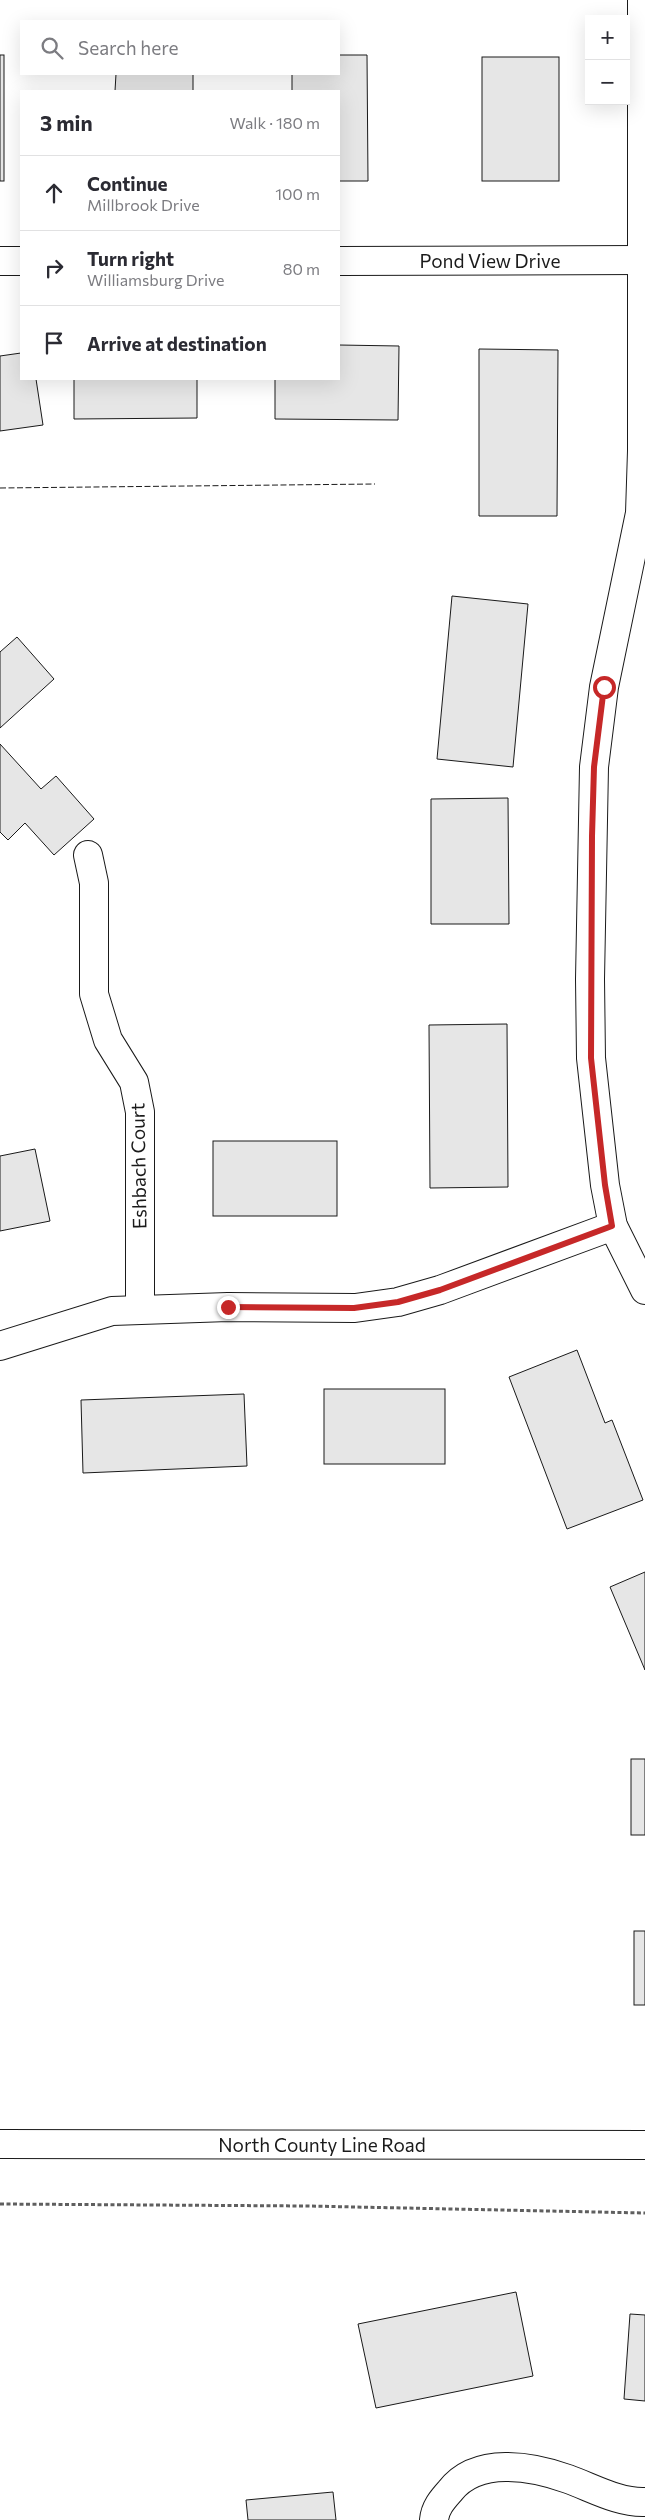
<!DOCTYPE html>
<html lang="en">
<head>
<meta charset="utf-8">
<style>
  body { margin:0; font-family:Commissioner,sans-serif; background:#f7f7f7; color:#2b2b33 }
  .controls { position:absolute; right:15px; top:15px; display:grid; overflow:hidden; border-radius:0px; box-shadow:0 5px 20px #0002 }
  .controls button { width:45px; height:45px; display:grid; place-items:center; padding:0; border:0; border-bottom:1px solid #e1e1e2; background:#fff; color:#2b2b33; font:25px sans-serif }
  .stop { position:absolute; width:15px; height:15px; margin:-11px; border:4px solid #c62828; border-radius:50%; background:#fff }
  .stop.end { background:#c62828; border-color:#fff; box-shadow:0 1px 5px #0008 }
  .list { margin:0; padding:0; list-style:none }
  h2 { display:flex; justify-content:space-between; align-items:center; height:65px; margin:0; padding:0 20px; font-size:21px }
  h2 small { font-size:16px; font-weight:400; color:#7c7c81 }
  .list li { display:grid; grid-template-columns:32px 1fr auto; gap:15px; align-items:center; box-sizing:border-box; height:75px; padding:0 20px; border-top:1px solid #e1e1e2 }
  .list b { display:block; font-size:19px; white-space:nowrap }
  .list p { margin:0; font-size:16px; white-space:nowrap; color:#7c7c81 }
  .list em { font-size:16px; font-style:normal; color:#7c7c81 }
  .icon { flex:none; width:28px; height:28px; fill:none; stroke:currentColor; stroke-width:2; stroke-linecap:round; stroke-linejoin:round }
  .map { position:relative; flex:none; width:645px; height:2520px; overflow:hidden }
  .search { position:absolute; background:#fff; box-shadow:0 5px 20px #0002; left:20px; top:20px; width:320px; height:55px; display:flex; align-items:center; gap:12px; box-sizing:border-box; padding:0 18px; border-radius:0px; color:#7c7c81; font-size:19px }
  .panel { position:absolute; background:#fff; box-shadow:0 5px 20px #0002; left:20px; top:90px; width:320px; height:290px; border-radius:0px }
  .map>svg:first-child { display:block }
  .building { fill:#e6e6e6; stroke:#1a1a1a }
  .lines { fill:none; stroke-linecap:round; stroke-linejoin:round }
  .minor-casing { stroke:#1a1a1a; stroke-width:30 }
  .path { stroke:#5f5f5f; stroke-width:3; stroke-dasharray:4 2.5; stroke-linecap:butt }
  .minor { stroke:#fff; stroke-width:28 }
  .fence { stroke:#1a1a1a; stroke-width:1; stroke-dasharray:6 2.5; stroke-linecap:butt }
  .route { stroke:#c62828; stroke-width:6 }
  .labels { text-anchor:middle; dominant-baseline:central; stroke-width:4; stroke-linejoin:round; paint-order:stroke }
  .street-label { font-size:19px; fill:#1a1a1a; stroke:#fff }
</style>
</head>
<body>
<div class="map">
<svg width="645" height="2520" viewBox="0 0 645 2520">
  <rect width="100%" height="100%" fill="#fff"/>
  <g class="building">
    <rect x="0" y="55" width="4" height="126"/>
    <path d="M339,55H367L368,181H339V91H292V74H339Z"/>
    <rect x="482" y="57" width="77" height="124"/>
    <path d="M116,74H193V91H115Z"/>
    <path d="M339,345L399,346L398,420L275,419V379H339Z"/>
    <path d="M479,349L558,350L557,516H479Z"/>
    <path d="M21,353V379H36L43,425L0,431V356Z"/>
    <path d="M74,379H197V418L74,419Z"/>
    <path d="M452,596L528,604L513,767L437,759Z"/>
    <path d="M17,637L54,679L0,728V652Z"/>
    <path d="M0,744L41,789L56,776L94,819L54,855L25,823L8,840L0,832Z"/>
    <path d="M508,798L509,924H431V799Z"/>
    <path d="M507,1024L508,1187L430,1188L429,1025Z"/>
    <rect x="213" y="1141" width="124" height="75"/>
    <path d="M35,1149L50,1221L0,1231V1156Z"/>
    <path d="M577,1350L605,1423L612,1420L643,1500L567,1529L509,1377Z"/>
    <rect x="324" y="1389" width="121" height="75"/>
    <path d="M244,1394L247,1466L83,1473L81,1400Z"/>
    <path d="M645,1572V1670L610,1587Z"/>
    <rect x="631" y="1759" width="14" height="76"/>
    <rect x="634" y="1931" width="11" height="74"/>
    <path d="M516,2292L533,2376L376,2408L358,2324Z"/>
    <path d="M630,2314L645,2315V2401L624,2399Z"/>
    <path d="M333,2492L336,2520H248L246,2500Z"/>
  </g>
  <g class="lines">
    <defs>
      <g id="minor">
        <path d="M642,0V451L640,513L604,687L594,767L590,979L591,1058L605,1185L613,1226L645,1290"/>
        <path d="M0,261H21"/>
        <path d="M339,261L641,260"/>
        <path d="M88,855L94,883V994L108,1040L134,1082L140,1112V1308"/>
        <path d="M0,1346L112,1311L228,1307L355,1308L398,1302L440,1290L613,1226"/>
        <path d="M0,2144L645,2145"/>
        <path d="M434,2520C435,2508 442,2500 450,2491C477,2456 532,2466 568,2479C593,2488 619,2503 645,2502"/>
      </g>
    </defs>
    <use href="#minor" class="minor-casing"/>
    <path class="path" d="M0,2204L307,2206L645,2213"/>
    <use href="#minor" class="minor"/>
    <path class="fence" d="M0,488L375,484"/>
  </g>
  <g class="lines">
    <path class="route" d="M228,1307L354,1308L398,1302L440,1290L612,1226L605,1185L591,1058L592,836L594,767L604,687"/>
  </g>
  <g class="labels">
    <g class="street-label">
      <text x="490" y="260">Pond View Drive</text>
      <text transform="translate(138 1166) rotate(-91)">Eshbach Court</text>
      <text x="322" y="2144">North County Line Road</text>
    </g>
  </g>
</svg>
<div class="controls">
<button>+</button>
<button>−</button>
</div>
<div class="stop" style="left:604px;top:687px"></div>
<div class="stop end" style="left:228px;top:1307px"></div>
<div class="search"><svg class="icon" aria-label="search" viewBox="0 0 24 24"><circle cx="10" cy="10" r="6"/><path d="M15 15l6 6"/></svg>Search here</div>
<section class="panel">
<h2>3 min<small>Walk · 180 m</small></h2>
<ul class="list">
<li><svg class="icon" aria-label="ahead" viewBox="0 0 24 24"><path d="M12 20V5M6 11l6-6 6 6"/></svg><div><b>Continue</b><p>Millbrook Drive</p></div><em>100 m</em></li>
<li><svg class="icon" aria-label="right" viewBox="0 0 24 24"><path d="M7 20v-9h11M14 6l5 5-5 5"/></svg><div><b>Turn right</b><p>Williamsburg Drive</p></div><em>80 m</em></li>
<li><svg class="icon" aria-label="arrive" viewBox="0 0 24 24"><path d="M6 21V4h12l-3 4 3 4H6"/></svg><div><b>Arrive at destination</b></div></li>
</ul>
</section>
</div>
</body>
</html>
